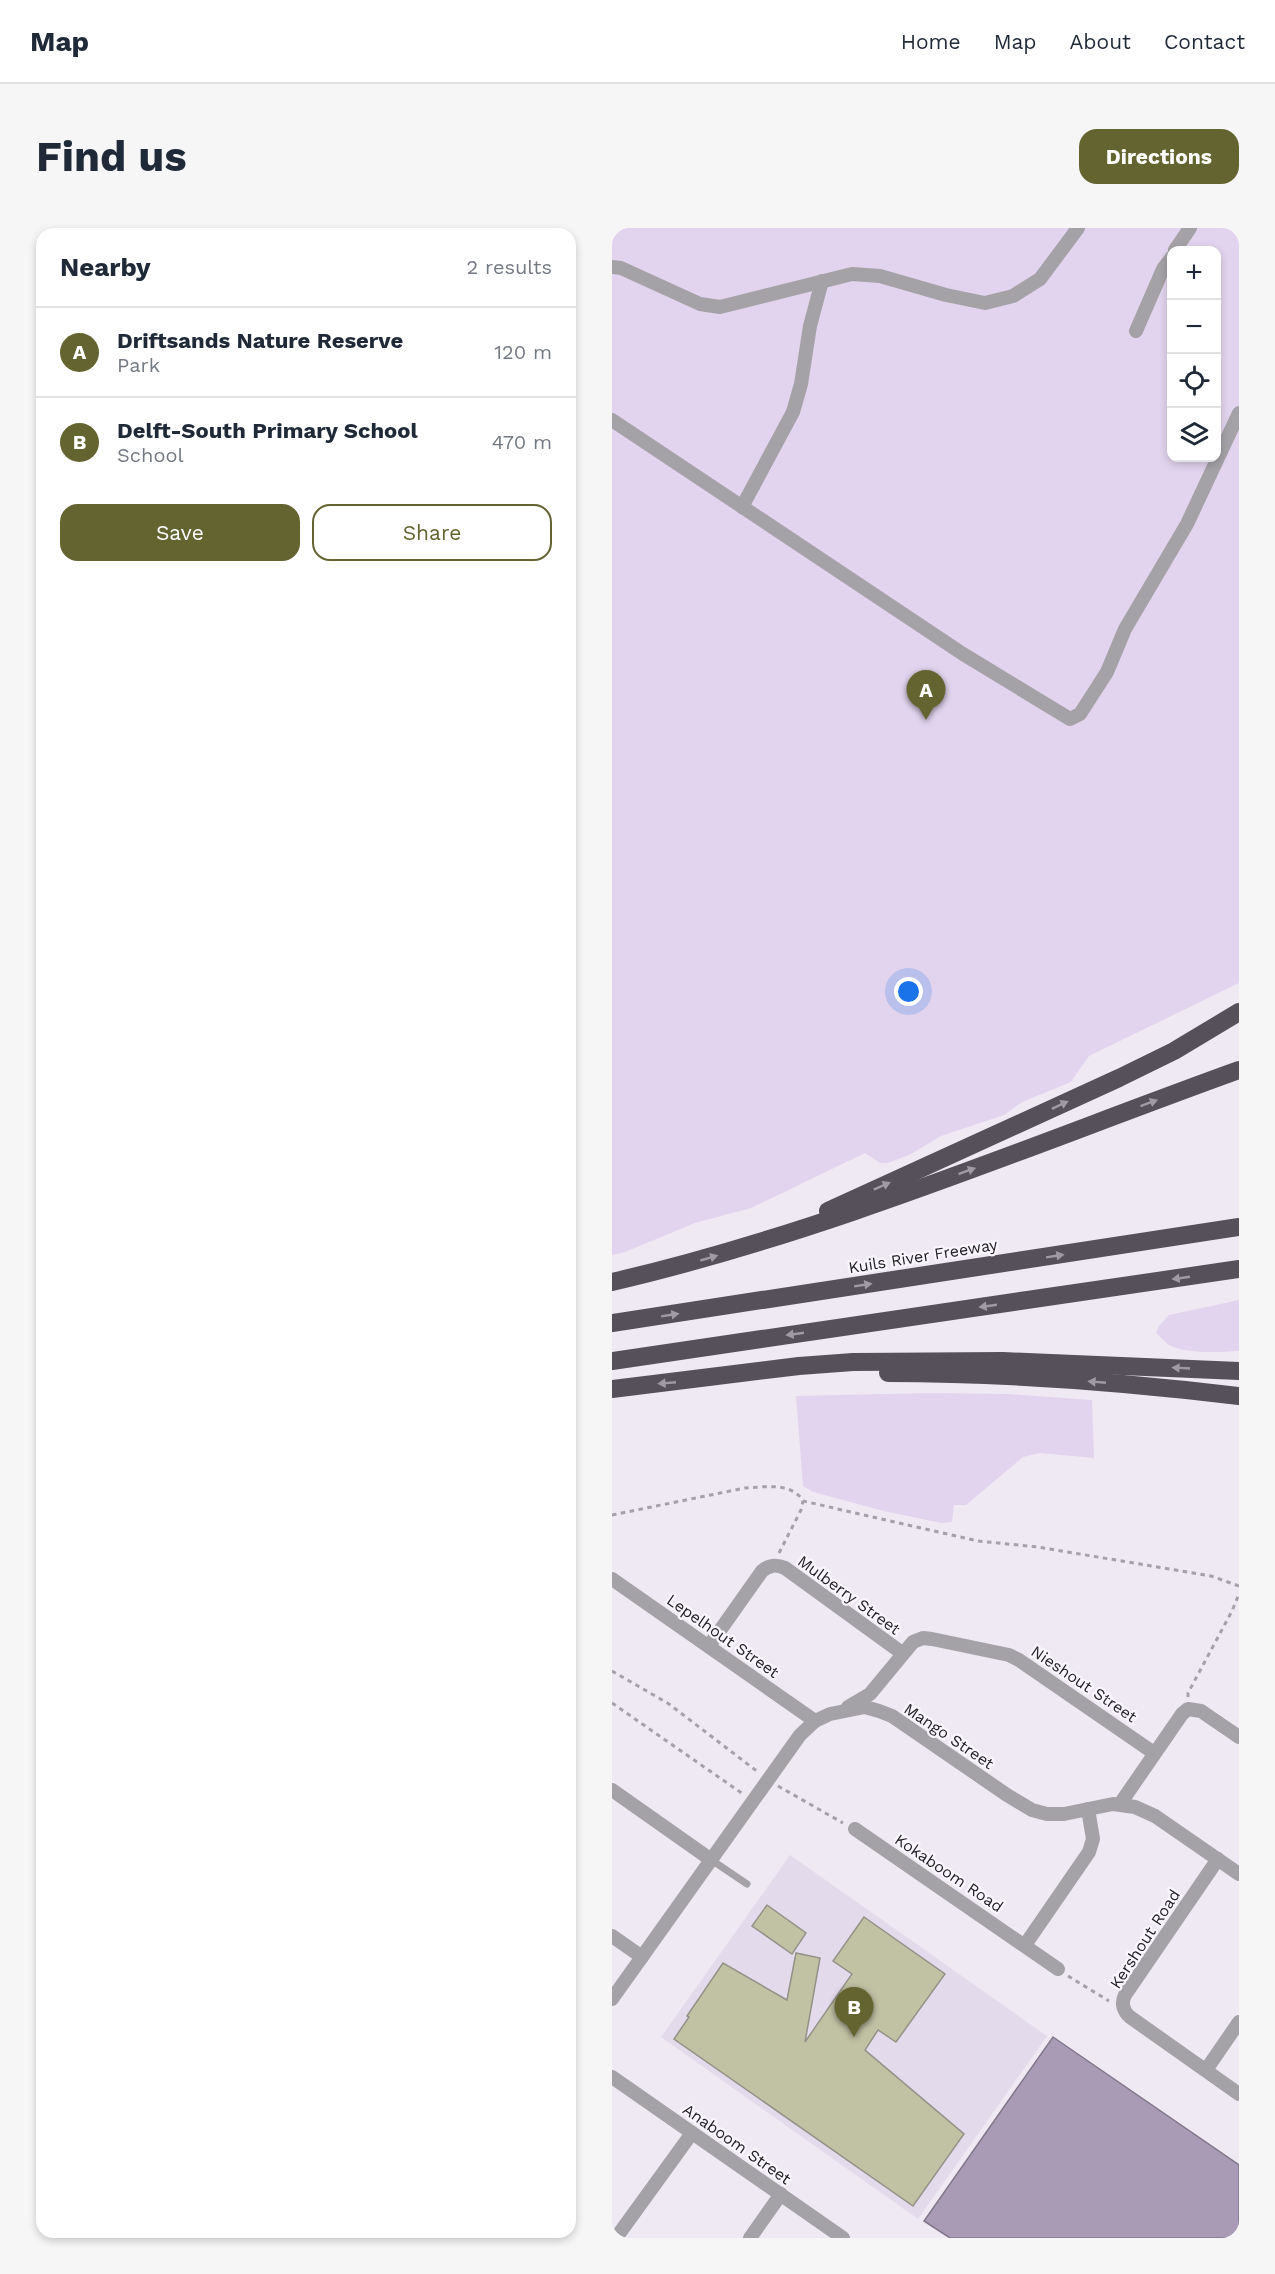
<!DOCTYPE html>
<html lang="en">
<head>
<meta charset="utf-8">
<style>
  body { margin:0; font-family:"Work Sans",sans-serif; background:#f6f6f7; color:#1f2937 }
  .controls { position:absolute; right:18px; top:18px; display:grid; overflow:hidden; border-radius:12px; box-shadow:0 3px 9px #0003 }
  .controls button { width:54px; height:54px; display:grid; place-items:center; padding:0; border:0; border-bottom:2px solid #e0e1e3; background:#fff; color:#1f2937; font:30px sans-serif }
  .you { position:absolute; left:297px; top:764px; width:21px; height:21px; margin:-15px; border:4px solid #fff; border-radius:50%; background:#1a73e8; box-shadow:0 0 0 9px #1a73e833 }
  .badge { display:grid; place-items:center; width:39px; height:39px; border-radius:50%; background:#646431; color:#fff; font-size:20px; font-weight:700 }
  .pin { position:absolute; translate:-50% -50px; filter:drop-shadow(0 2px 3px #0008) }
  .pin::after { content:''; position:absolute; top:32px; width:21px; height:18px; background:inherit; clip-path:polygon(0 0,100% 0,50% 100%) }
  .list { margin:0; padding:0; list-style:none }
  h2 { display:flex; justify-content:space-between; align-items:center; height:78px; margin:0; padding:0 24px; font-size:26px }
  h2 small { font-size:20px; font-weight:400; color:#747a83 }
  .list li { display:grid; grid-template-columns:39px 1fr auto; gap:18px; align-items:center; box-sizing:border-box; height:90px; padding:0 24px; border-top:2px solid #e0e1e3 }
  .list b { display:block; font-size:22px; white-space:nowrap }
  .list p { margin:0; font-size:20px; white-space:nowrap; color:#747a83 }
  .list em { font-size:20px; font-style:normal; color:#747a83 }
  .actions { display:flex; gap:12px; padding:18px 24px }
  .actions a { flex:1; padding:14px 0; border:2px solid #646431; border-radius:18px; text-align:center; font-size:21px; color:#646431 }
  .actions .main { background:#646431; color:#fff }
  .icon { flex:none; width:33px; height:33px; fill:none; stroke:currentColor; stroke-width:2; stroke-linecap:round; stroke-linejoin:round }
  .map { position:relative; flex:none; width:627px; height:2010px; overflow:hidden; border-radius:18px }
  header { display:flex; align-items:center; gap:36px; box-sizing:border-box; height:84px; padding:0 30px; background:#fff; border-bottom:2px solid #e0e1e3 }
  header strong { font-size:28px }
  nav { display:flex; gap:33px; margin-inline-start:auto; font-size:21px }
  .intro { display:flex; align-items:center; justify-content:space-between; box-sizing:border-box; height:144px; padding:0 36px }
  h1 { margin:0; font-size:42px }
  .button { padding:15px 27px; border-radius:18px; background:#646431; color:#fff; font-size:21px; font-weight:700 }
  main { display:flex; gap:36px; padding:0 36px }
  aside { flex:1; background:#fff; border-radius:18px; box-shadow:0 3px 9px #0003 }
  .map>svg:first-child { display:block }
  .built { fill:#e3dbeb }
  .green { fill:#e2d4ee; fill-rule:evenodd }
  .water { fill:#a99bb5; stroke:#81778a; stroke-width:1.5 }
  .building { fill:#c1c2a4; stroke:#929288; stroke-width:1.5 }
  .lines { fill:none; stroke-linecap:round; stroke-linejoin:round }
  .path { stroke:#a5a1a8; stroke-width:3; stroke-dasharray:4.5 4.5; stroke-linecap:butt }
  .service { stroke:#a4a2a6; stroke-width:7 }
  .minor { stroke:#a4a2a6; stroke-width:14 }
  .motorway { stroke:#555059; stroke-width:18 }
  .oneway { fill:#9f9ba3 }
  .labels { text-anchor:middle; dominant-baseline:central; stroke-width:4.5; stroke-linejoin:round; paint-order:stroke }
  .street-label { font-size:16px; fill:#232225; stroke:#faf6fe }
</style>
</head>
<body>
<header>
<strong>Map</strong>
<nav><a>Home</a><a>Map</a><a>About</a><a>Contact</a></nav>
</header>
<div class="intro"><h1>Find us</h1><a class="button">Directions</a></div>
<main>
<aside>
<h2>Nearby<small>2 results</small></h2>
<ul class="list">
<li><span class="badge">A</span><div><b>Driftsands Nature Reserve</b><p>Park</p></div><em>120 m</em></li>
<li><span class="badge">B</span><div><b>Delft-South Primary School</b><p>School</p></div><em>470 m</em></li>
</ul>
<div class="actions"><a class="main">Save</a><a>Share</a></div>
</aside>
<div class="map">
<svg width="627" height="2010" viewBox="0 0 627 2010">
  <rect width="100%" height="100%" fill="#eee9f3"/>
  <path class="built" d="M178,1627L435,1808L306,1991L49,1809Z"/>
  <g class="green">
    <path d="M0,0H627V755L477,828L459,854L410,874L392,887L329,908L299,926L276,935H268L253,925L139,980L83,995L13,1024L0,1027ZM560,22H604V230H560Z"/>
    <path d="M627,1072V1123C608,1124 576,1126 559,1118C553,1115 549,1109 544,1105L547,1098L557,1087Z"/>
    <path d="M320,1165L396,1166L480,1172L482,1230L428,1225L411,1229L354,1277H342L340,1294L329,1295L272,1283L201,1264L191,1258L184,1168Z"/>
  </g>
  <path class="water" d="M441,1809L627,1937V2010H338L312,1993Z"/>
  <g class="building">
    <path d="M155,1677L194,1705L180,1726L140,1698Z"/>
    <path d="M252,1689L333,1746L284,1814L266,1802L253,1822L352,1906L301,1978L62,1811L77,1789L75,1788L111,1735L175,1772L184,1725L208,1730L193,1814L240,1746L221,1733Z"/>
  </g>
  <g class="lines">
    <g class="path">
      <path d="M0,1287L133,1260C153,1259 180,1254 191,1273L366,1313L426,1319L599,1348L627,1358"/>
      <path d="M167,1325L189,1282L191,1273"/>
      <path d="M0,1443L57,1476L146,1544"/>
      <path d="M576,1469V1465L620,1383L627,1366"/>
      <path d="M0,1475L131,1566"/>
      <path d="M166,1558L231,1595"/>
      <path d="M456,1748L497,1773"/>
    </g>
    <path class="service" d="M98,1631L135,1656"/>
    <g class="minor">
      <path d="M563,22L578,0"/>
      <path d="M0,39L9,40L88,76L108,79L240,46L268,48L334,67L373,75L401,68L428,51L466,0"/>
      <path d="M524,103L551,41L560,29"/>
      <path d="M0,192L351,426L458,491L468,486L495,444L513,401L575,296L627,185"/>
      <path d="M130,279L181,184L189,156L198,98L210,53"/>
      <path d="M0,1351L203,1493"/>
      <path d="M97,1418L150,1343C157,1337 164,1336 173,1340L290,1425"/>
      <path d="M236,1479L258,1466L301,1414L311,1410L320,1411L397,1427L407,1432L542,1525"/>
      <path d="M0,1562L98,1631"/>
      <path d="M508,1576L570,1486L576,1481L589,1483L627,1509"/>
      <path d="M243,1601L446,1741"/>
      <path d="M606,1631L513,1767C509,1775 511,1783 518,1789L627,1866"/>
      <path d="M0,1708L30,1729"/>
      <path d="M413,1717L477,1624L481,1611L476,1581"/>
      <path d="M0,1771L188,1507L203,1493L218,1486L253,1479L267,1483L280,1488L395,1567L420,1582L435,1586H452L501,1576L523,1579L543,1588L627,1646"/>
      <path d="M594,1842L627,1794"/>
      <path d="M0,1849L231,2010"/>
      <path d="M4,2010L80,1905"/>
      <path d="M138,2010L169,1966"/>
    </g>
    <g class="motorway">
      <path d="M216,983L507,850L562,823L627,784"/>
      <path d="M0,1054C215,1004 419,917 627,842"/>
      <path d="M0,1095L627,999"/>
      <path d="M0,1133L627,1041"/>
      <path d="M276,1145C393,1145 511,1154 627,1168"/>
      <path d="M0,1161L187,1138L241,1134L391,1133L627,1143"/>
    </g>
  </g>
  <defs><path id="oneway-solid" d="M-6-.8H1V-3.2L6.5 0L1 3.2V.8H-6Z" transform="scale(1.5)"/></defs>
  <g class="oneway">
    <use href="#oneway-solid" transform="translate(537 875) rotate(-20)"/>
    <use href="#oneway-solid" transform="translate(448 877) rotate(-25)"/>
    <use href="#oneway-solid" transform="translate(355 943) rotate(-20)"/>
    <use href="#oneway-solid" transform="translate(270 958) rotate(-24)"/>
    <use href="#oneway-solid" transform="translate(443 1028) rotate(-9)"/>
    <use href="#oneway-solid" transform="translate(97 1030) rotate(-16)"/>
    <use href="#oneway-solid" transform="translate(569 1050) rotate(172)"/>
    <use href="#oneway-solid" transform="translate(251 1057) rotate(-9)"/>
    <use href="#oneway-solid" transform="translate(376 1078) rotate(172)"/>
    <use href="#oneway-solid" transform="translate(58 1087) rotate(-9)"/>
    <use href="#oneway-solid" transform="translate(183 1106) rotate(172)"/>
    <use href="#oneway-solid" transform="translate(569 1140) rotate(-177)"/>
    <use href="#oneway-solid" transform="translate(485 1154) rotate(-175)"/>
    <use href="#oneway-solid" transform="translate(55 1155) rotate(175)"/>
  </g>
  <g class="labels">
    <g class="street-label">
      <text transform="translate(311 1028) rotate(-9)">Kuils River Freeway</text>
      <text transform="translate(237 1367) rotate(36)">Mulberry Street</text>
      <text transform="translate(111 1408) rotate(35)">Lepelhout Street</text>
      <text transform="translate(472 1456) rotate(34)">Nieshout Street</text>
      <text transform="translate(337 1508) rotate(34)">Mango Street</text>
      <text transform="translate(337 1645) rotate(34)">Kokaboom Road</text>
      <text transform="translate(533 1711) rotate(-57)">Kershout Road</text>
      <text transform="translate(125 1916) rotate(35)">Anaboom Street</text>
    </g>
  </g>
</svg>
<div class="controls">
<button>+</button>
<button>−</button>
<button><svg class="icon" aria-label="locate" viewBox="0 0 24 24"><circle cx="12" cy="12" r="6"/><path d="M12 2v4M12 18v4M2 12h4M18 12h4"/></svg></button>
<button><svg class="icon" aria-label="layers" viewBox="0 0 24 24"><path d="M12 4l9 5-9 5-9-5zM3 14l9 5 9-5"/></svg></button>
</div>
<div class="you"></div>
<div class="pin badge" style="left:314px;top:492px">A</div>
<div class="pin badge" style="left:242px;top:1809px">B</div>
</div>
</main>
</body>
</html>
